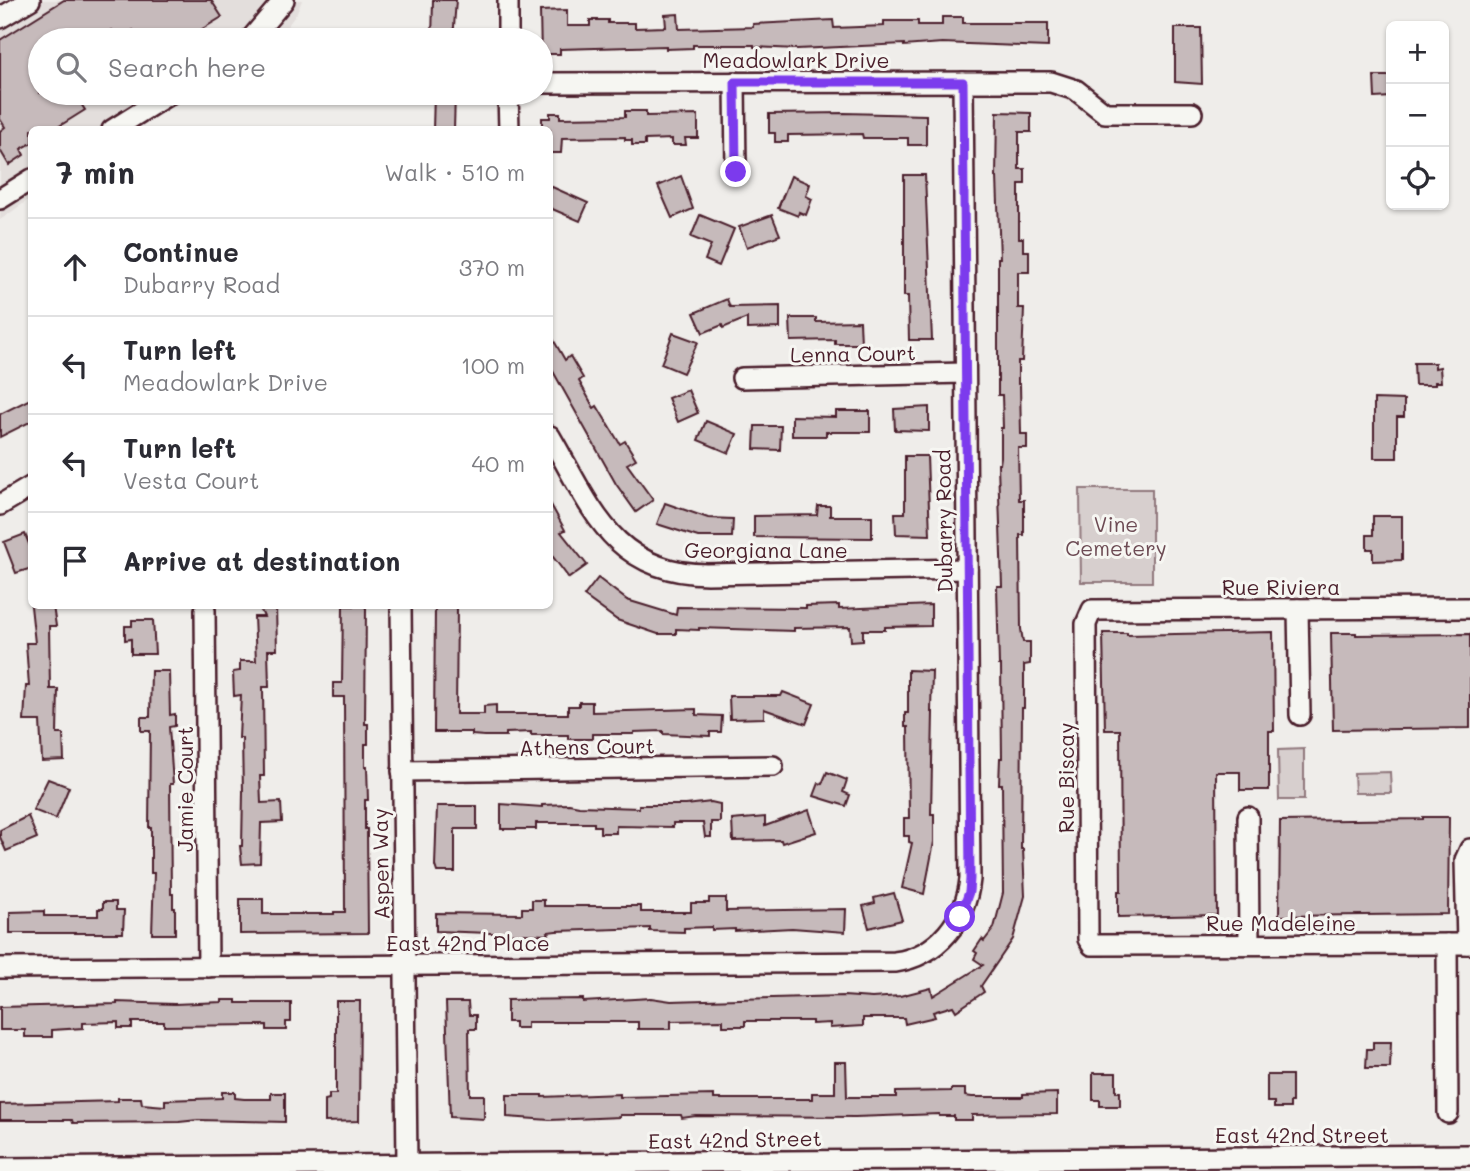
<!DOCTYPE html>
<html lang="en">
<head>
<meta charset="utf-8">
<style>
  body { margin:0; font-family:Mali,sans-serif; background:#f2f2f3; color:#2b2b33 }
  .controls { position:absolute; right:21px; top:21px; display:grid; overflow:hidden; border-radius:10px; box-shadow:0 2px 5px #0004 }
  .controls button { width:63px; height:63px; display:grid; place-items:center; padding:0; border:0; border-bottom:2px solid #e1e1e2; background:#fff; color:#2b2b33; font:35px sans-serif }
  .stop { position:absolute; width:21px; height:21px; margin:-16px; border:5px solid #7c3aed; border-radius:50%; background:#fff }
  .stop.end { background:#7c3aed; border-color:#fff; box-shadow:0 2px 7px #0008 }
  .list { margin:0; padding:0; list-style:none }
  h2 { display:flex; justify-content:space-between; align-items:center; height:91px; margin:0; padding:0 28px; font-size:30px }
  h2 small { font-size:23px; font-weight:400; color:#7c7c81 }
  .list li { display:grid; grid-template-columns:46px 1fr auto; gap:21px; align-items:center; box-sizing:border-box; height:98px; padding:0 28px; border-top:2px solid #e1e1e2 }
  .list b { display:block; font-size:26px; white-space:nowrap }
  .list p { margin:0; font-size:23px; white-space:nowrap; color:#7c7c81 }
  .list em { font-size:23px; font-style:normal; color:#7c7c81 }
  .icon { flex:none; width:38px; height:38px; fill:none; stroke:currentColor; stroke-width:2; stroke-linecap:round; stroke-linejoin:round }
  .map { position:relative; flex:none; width:1470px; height:1171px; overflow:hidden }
  .search { position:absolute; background:#fff; box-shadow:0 2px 5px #0004; left:28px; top:28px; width:525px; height:77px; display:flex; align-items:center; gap:18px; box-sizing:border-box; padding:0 24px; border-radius:38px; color:#7c7c81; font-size:26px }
  .panel { position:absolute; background:#fff; box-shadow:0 2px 5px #0004; left:28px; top:126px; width:525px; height:483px; border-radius:10px }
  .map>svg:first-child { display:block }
  .built { fill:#e3dedc }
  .green { fill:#d7cfce; stroke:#90777c; stroke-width:2 }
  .building { fill:#c6babb; stroke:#4a1f2b; stroke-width:2 }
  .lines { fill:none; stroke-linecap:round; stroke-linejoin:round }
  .minor-casing { stroke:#4a1f2b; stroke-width:24 }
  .minor { stroke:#f6f6f2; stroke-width:19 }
  .route { stroke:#7c3aed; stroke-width:9 }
  .labels { text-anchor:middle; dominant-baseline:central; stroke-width:6; stroke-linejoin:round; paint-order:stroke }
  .street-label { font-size:21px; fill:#4a1f2b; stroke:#f6f6f2 }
  .park-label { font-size:21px; fill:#6d4b54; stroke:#f6f6f2 }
</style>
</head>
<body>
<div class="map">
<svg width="1470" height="1171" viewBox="0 0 1470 1171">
  <rect width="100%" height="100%" fill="#efedea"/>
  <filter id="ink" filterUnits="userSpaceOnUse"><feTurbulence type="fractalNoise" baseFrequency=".0143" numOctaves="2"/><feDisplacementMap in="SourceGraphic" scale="14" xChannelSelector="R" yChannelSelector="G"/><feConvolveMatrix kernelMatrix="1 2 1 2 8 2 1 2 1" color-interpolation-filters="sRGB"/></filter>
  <g filter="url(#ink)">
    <path class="built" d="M0,0H302L297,13L283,32L270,40H40V93H187L129,129L32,130L31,198L0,220Z"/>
    <g class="green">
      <path d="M1080,489H1152V582H1081Z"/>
      <path d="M1304,749V800H1279L1278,750Z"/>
      <path d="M1390,772L1391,793H1355L1354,773Z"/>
    </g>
    <g class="building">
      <path d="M64,0H211L222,17L184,40H139L133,30L118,39L112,30L95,40H40V93H74L85,110L53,130H32V143L21,149L24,155L9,165L0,150V131L5,127L0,119V40Z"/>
      <path d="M433,0H456L453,40H432Z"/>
      <path d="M567,10V26H590V20H608V23H635V28L666,27L665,15L678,14L679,29L753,27V24L833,20L834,28L884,26V21H918V25H942V17H963V23H1048V47L942,43L904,46V44L797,49L754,47V45H693V48L666,49V46L560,49V54H541L540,11Z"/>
      <path d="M1175,28H1201L1202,84L1175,82Z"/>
      <path d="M1374,76H1391V97L1375,98Z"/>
      <path d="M434,93H455L454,130H433Z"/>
      <path d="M625,111H646V116L698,115V138H685L686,145H672V139L645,140V145H632V140H625V137L562,138L561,153H550V130H542V118H550V113H560V118L625,117Z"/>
      <path d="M997,112L1031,113V132H1019V169H1025V184H1019V238H1023V251H1029V272H1018V308H1024L1022,361H1018V384H1020L1021,434H1027V448H1018L1019,500H1024V535H1020L1021,629L1023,642H1030V664L1024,665V708H1022L1021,849H1023L1025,896L1013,939L981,986L984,992L956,1011L953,1006L933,1012L935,1017L905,1024L904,1018H863V1026L830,1028V1023L812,1024V1021H745V1026H723V1020L671,1021V1029H638V1022H527V1028H515V1022H507V1000L583,999V1002L651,998L671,1001L844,996L872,998L900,996L931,988L933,996L983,965L974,959L977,953L974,951L982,939L984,941L994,928L1003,893L1002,784H999L1000,758H1002L1001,665H999L997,586H1002L998,464H1000L1001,457V428H1003L1002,395H998V258H1000L997,177H996Z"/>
      <path d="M844,113L926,115V145H908V138H863L862,134L788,135V142H775V133H769V114Z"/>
      <path d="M904,175H925L932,340H909L908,296H904Z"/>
      <path d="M681,176L693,209L672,218L658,186Z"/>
      <path d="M791,176L810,184L806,196L812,199L806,215L799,212L798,216L778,208Z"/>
      <path d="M550,186L588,203L580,221L550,208Z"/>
      <path d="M700,215L734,229L719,266L705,260L711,245L691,237Z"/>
      <path d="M772,215L780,235L747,247L739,227Z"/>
      <path d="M727,299L730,307L780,306V328L747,329V318L723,328L722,325L703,333L694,313Z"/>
      <path d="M790,318H816V322L860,321L861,344H835V340L791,341Z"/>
      <path d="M673,333L698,342L683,373L661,364Z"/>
      <path d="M550,334L565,360L570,356L583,378L579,381L594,408L597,406L620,444L625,441L636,459L627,464L653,500L636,512L616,484L550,366Z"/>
      <path d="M1414,363H1435V368L1440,367L1441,382H1435V385H1415Z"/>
      <path d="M688,390L698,413L678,422L668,398Z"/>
      <path d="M32,398V421L0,437V414Z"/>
      <path d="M1374,399L1404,400V417H1397V458H1374Z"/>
      <path d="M929,407V431L895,430L894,409Z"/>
      <path d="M836,411H870V432H826V436H792V416L836,417Z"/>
      <path d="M706,421L737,434L729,453L698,440Z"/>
      <path d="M755,426H781L780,450L754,449Z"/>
      <path d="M905,456H927L930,535L896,534L895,513H905Z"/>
      <path d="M550,503L565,530L561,532L587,565L569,578L550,553Z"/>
      <path d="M665,503L708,518L733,519L732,537H698L657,524Z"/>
      <path d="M818,506H830V516H872V538L754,537V516L817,515Z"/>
      <path d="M1373,516H1402V560L1373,561V549H1367V535H1373Z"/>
      <path d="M25,534L32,551V568L16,573L4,542Z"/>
      <path d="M598,578L627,600L676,615L677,607L806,608V606L839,605V609L931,605V626L885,627V630H863V640L851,641L850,627L794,628V631L699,628V630L676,629V634H658L617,620L584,596Z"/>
      <path d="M31,606H53L56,626H49L50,689H58L57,734H63L64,760L42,761L40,721H24L26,686H29L26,643H35Z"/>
      <path d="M259,606H276L277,650H268L269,687H263L264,776H260L261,803L281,802L282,822L261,823L260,863L242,864L240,846H242L243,792L242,738H239L241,695L234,696L233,672L240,671V661H256L254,617H264Z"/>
      <path d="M343,606H364L366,608L365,724H368V744H365V767H367L368,800H365V829H367L368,933L240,934V899H263V914H334V912H345L344,697H333V683H342Z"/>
      <path d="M435,606H457L456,714H484V706L496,705V714H568V706H579V702H592V712L696,709V715L722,716L721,732H710V736L663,734V731L634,732V734H592V739H568V735H531V732L506,733V736H484L472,735V732H434Z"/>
      <path d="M132,620H153L155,654H131V639L125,640V626H132Z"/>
      <path d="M1273,632L1274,731H1269V790H1240V772H1216L1217,915L1118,917V891H1121L1120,730H1105L1103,633H1127V635Z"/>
      <path d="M1331,633H1356V635L1470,634V728L1333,730Z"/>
      <path d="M908,670L932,671L931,712H933L931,814H934V842L924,894L902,888L912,843L909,842V836H904V818H909L908,727H905V713H908Z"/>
      <path d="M151,671H169L170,715L175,714V726L169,727L173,784H170L171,894H173V908H175V934H152L154,873H151V828H149L150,731H141V717H150Z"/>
      <path d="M783,692L814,704L806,724L764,709V718L730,719L729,696H781Z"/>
      <path d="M827,772L847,780L843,792L850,795L846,806L814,796L819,783L822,784Z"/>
      <path d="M48,779L69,787L56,819L33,810Z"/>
      <path d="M711,802L720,804V822H711V837H705L703,823H673V827L616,826V833H600V826H594V823H536V829H501V804L542,807V805L569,804L579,806L639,808V805H686Z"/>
      <path d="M437,806H477V829H455V872H437L435,866Z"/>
      <path d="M809,810L816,832L782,843L781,840L733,841L732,820L765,817V826Z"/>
      <path d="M28,816L37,838L6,851L0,837V830Z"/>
      <path d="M1423,817H1449L1448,914L1279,916L1280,821L1423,819Z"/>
      <path d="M894,893L902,920L869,928L863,906L875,903L874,898Z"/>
      <path d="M709,898H726V911L846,909L845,932L792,928L735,931V929L712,930V927L684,928V932L650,931V928L556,931L548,932L549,935L436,931V913L522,914V908H532V900H544V906H641V912H691V903H709Z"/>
      <path d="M103,902H116V910H124L123,933H10V912L44,911V916H98V909H103Z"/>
      <path d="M222,1000H236V1003H291V1022H286V1030H267V1025L164,1026V1022H132V1028H118V1022L83,1023V1028L52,1030V1037H25V1030H0V1007L117,1004V1002L174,1004L222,1002Z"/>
      <path d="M336,1001H360L359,1121L325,1122V1100L329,1099V1094H336Z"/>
      <path d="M446,1002H468L469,1015H476V1029H469L470,1095H484V1119L450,1117Z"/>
      <path d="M1373,1042H1391L1390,1068H1366L1367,1049H1373Z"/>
      <path d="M835,1062H846L847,1097H896V1092L951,1091V1089H965V1096L972,1097H1023V1094L1057,1093V1114L972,1115V1120H954V1116H939V1114L855,1117L696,1116L682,1118L681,1115H620V1117L550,1120L507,1117V1095H542V1097L620,1094V1097L714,1095V1099H812V1093H835Z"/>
      <path d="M1093,1073H1116V1092H1120V1106H1100V1100H1093Z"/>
      <path d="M1267,1075H1292V1102H1290V1108H1274V1102H1267Z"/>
      <path d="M222,1092H235V1098L244,1099H271V1093H285V1122L198,1120L179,1122L73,1123L72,1120H0V1104L118,1101V1098H141L142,1104L165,1106V1100L222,1098Z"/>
    </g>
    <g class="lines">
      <defs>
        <g id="minor">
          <path d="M508,0V40"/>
          <path d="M0,18L30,0"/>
          <path d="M250,40L284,0"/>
          <path d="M735,82L736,172"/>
          <path d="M541,83L1051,82L1076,90L1105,113H1192"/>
          <path d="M508,93L509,130"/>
          <path d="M112,130L171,93"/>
          <path d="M0,199L32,179"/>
          <path d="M742,378L965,373"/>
          <path d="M550,436C591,506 612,573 707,574L967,569"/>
          <path d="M0,505L32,486"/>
          <path d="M401,606L407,1164"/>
          <path d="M1470,608L1092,610L1086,624L1088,939L1092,945L1470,944"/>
          <path d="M1298,609L1300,715"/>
          <path d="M205,610L208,967"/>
          <path d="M402,771L773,766"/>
          <path d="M1248,817L1249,944"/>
          <path d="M1447,944L1448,1113"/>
          <path d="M1467,944L1465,860L1470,849"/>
          <path d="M0,968L895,962C938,956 966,920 970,879L963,82"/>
          <path d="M0,1168L1470,1155"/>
        </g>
      </defs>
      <use href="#minor" class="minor-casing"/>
      <use href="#minor" class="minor"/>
    </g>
  </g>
  <g class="lines" filter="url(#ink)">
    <path class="route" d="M736,172L735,82H963L970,879L969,892L960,917"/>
  </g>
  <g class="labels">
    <g class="street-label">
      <text x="796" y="59">Meadowlark Drive</text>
      <text transform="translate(853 353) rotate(-1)">Lenna Court</text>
      <text transform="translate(943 521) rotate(-91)">Dubarry Road</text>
      <text x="766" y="549">Georgiana Lane</text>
      <text x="1281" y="586">Rue Riviera</text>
      <text transform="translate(587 746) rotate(-1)">Athens Court</text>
      <text transform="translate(1065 778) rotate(-90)">Rue Biscay</text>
      <text transform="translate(184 789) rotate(-90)">Jamie Court</text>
      <text transform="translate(380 864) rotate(-91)">Aspen Way</text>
      <text x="1281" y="922">Rue Madeleine</text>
      <text x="468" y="942">East 42nd Place</text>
      <text x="1302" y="1134">East 42nd Street</text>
      <text transform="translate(735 1139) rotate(-1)">East 42nd Street</text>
    </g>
    <g class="park-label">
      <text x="1116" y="523">Vine<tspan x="1116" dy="24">Cemetery</tspan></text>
    </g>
  </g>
</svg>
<div class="controls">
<button>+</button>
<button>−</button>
<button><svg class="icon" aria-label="locate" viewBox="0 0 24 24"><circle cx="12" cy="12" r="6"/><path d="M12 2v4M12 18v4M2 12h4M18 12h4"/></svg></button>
</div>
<div class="stop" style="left:960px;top:917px"></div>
<div class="stop end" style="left:736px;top:172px"></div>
<div class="search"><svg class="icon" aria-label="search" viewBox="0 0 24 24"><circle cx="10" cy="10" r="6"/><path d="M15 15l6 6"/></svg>Search here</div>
<section class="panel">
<h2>7 min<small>Walk · 510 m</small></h2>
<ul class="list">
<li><svg class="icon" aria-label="ahead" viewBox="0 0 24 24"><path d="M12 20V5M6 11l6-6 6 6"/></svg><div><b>Continue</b><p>Dubarry Road</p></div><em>370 m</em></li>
<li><svg class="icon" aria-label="left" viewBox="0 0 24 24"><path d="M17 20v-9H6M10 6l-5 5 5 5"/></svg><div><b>Turn left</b><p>Meadowlark Drive</p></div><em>100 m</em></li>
<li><svg class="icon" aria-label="left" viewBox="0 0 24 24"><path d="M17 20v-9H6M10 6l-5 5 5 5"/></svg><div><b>Turn left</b><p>Vesta Court</p></div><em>40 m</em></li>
<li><svg class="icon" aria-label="arrive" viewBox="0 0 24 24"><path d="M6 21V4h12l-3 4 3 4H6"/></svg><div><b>Arrive at destination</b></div></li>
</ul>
</section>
</div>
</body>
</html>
